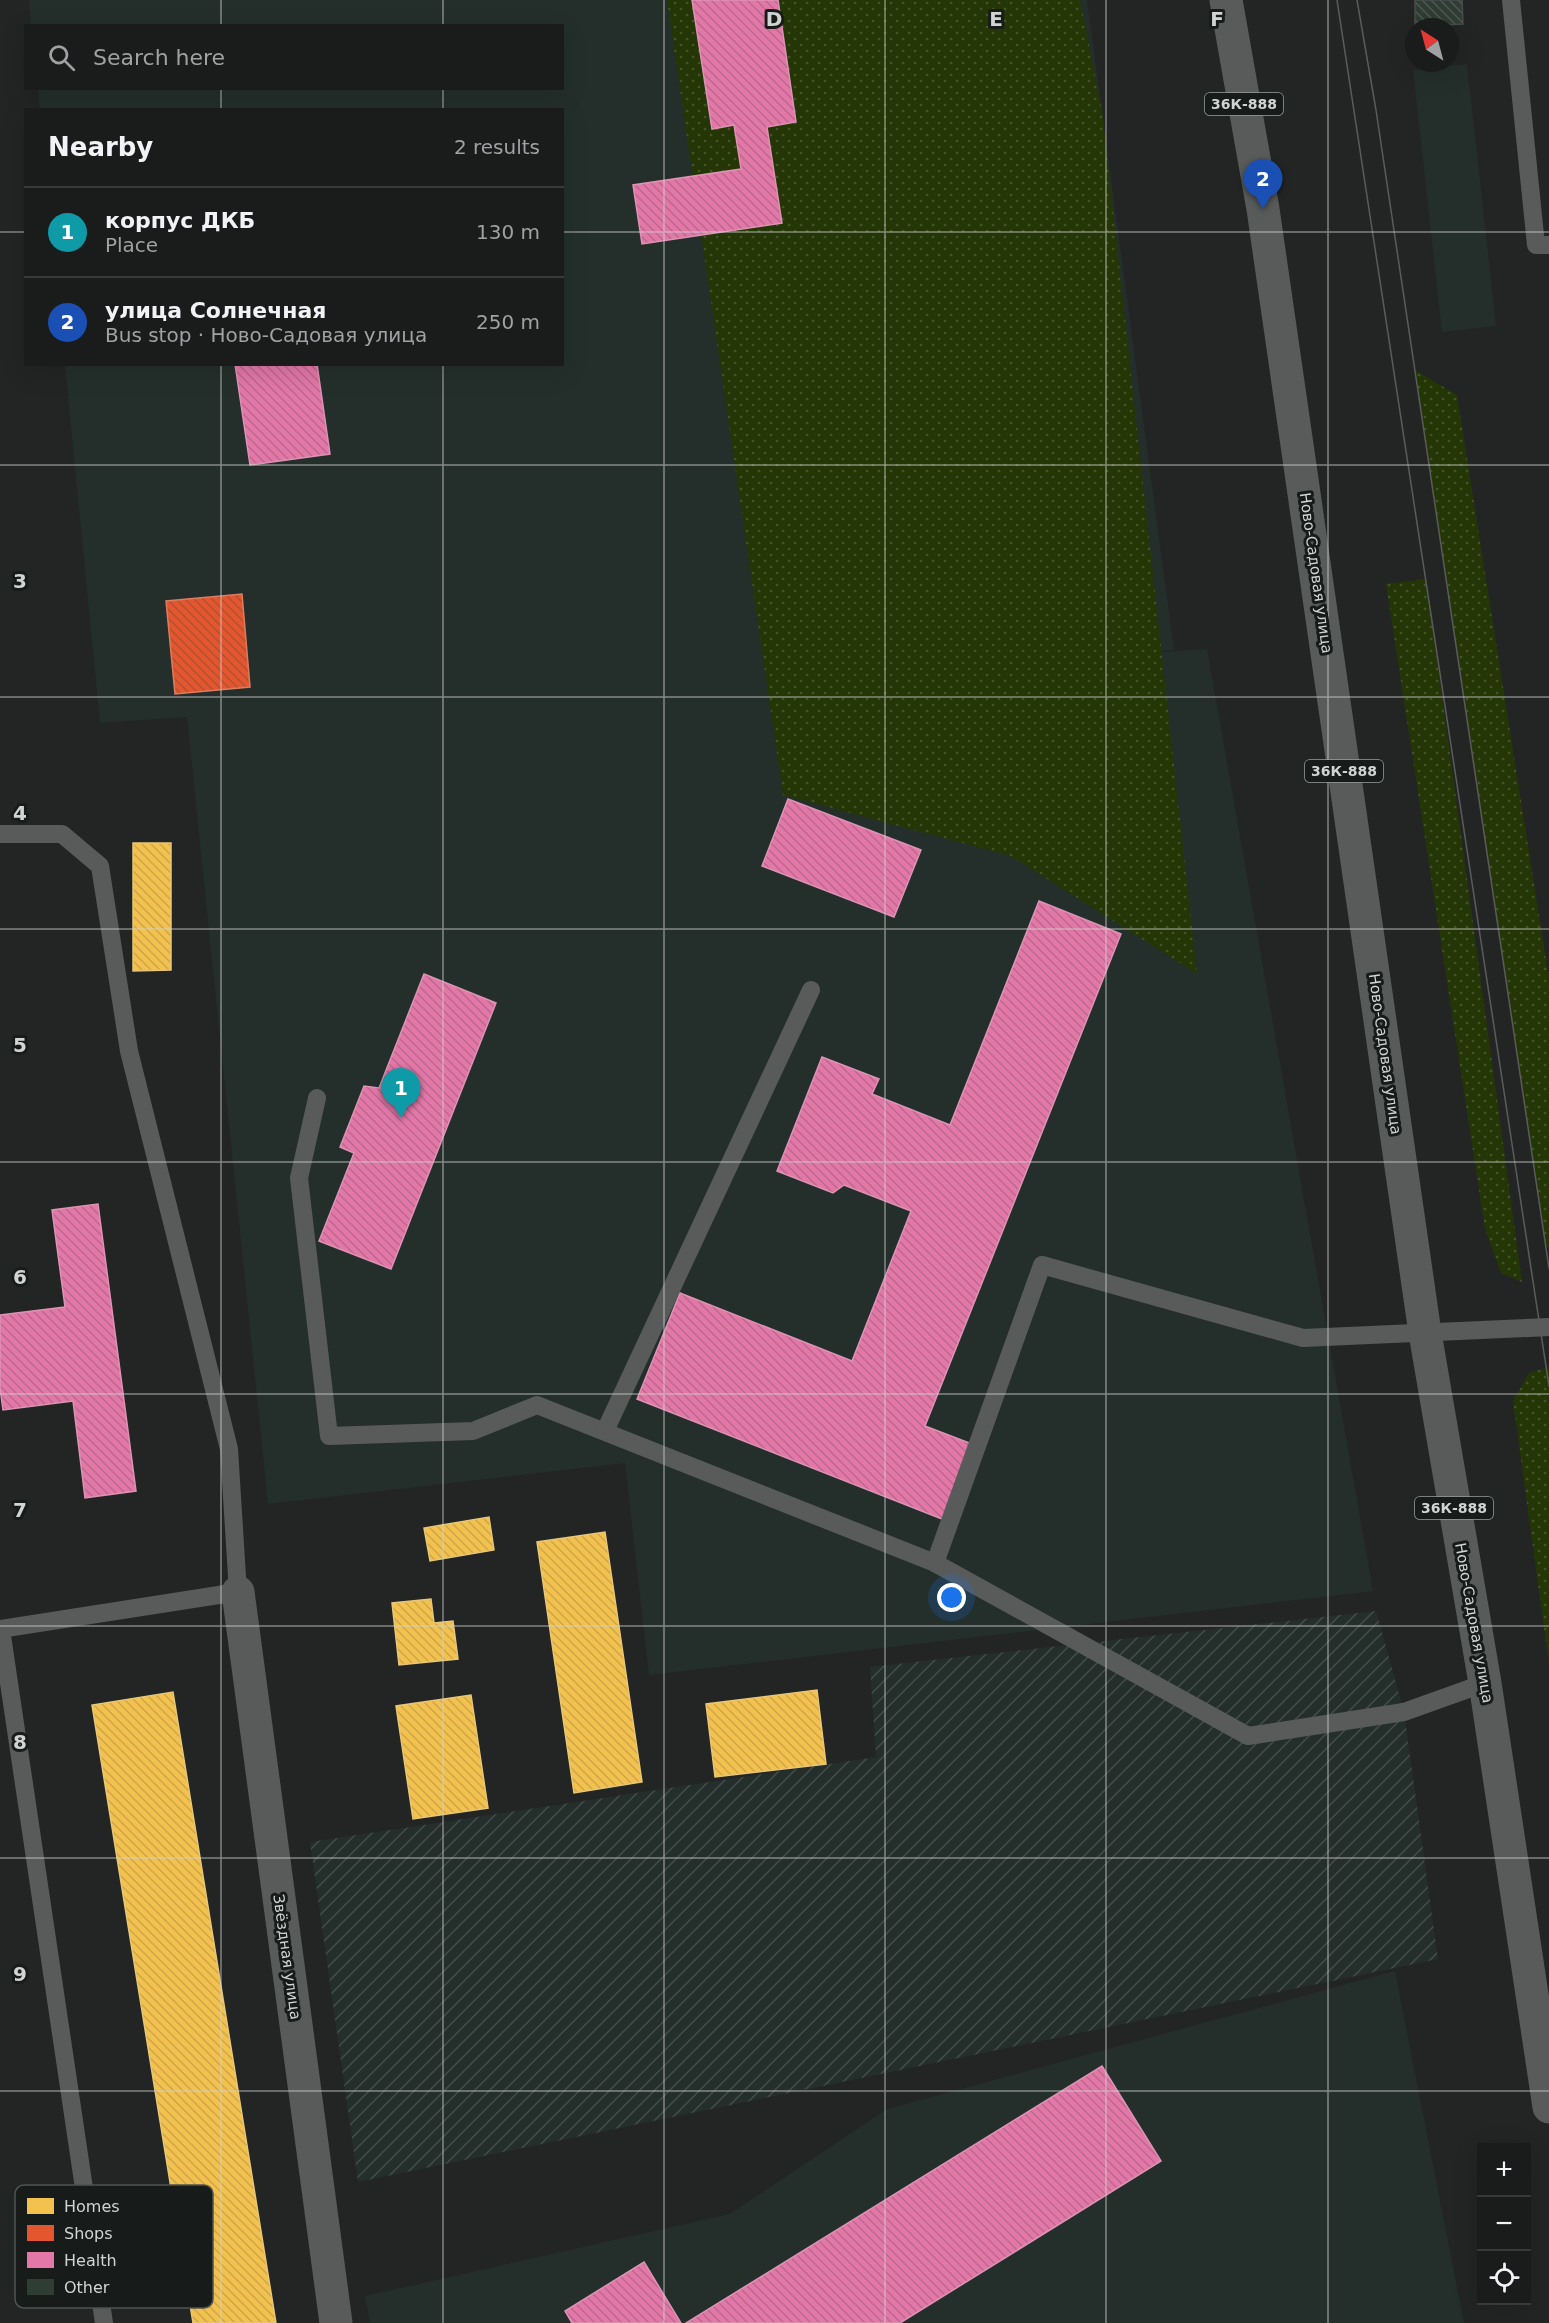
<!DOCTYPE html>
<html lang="en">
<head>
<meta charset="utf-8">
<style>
  body { margin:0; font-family:"DejaVu Sans",sans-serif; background:#232524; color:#f1f3f6 }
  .controls { position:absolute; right:18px; bottom:18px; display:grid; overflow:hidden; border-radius:0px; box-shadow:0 6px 24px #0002 }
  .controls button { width:54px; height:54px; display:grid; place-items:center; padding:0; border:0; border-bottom:2px solid #383a3a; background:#1a1c1b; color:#f1f3f6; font:30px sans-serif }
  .compass { position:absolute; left:1405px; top:18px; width:54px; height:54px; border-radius:50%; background:#1a1c1b; box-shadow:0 6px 24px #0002; rotate:324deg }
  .you { position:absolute; left:952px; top:1598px; width:21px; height:21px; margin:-15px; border:4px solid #fff; border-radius:50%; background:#1a73e8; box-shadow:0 0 0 9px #1a73e833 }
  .badge { display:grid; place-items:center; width:39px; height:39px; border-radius:50%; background:#949796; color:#fff; font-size:20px; font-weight:700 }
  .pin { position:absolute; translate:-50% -50px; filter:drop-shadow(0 2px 3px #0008) }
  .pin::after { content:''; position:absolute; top:32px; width:21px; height:18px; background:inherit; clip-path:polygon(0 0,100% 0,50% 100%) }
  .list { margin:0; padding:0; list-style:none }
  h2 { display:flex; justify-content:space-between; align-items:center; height:78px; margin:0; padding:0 24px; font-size:26px }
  h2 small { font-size:20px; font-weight:400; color:#9fa1a3 }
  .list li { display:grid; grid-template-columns:39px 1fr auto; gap:18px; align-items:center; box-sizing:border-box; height:90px; padding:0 24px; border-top:2px solid #383a3a }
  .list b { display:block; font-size:22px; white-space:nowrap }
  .list p { margin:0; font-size:20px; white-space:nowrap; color:#9fa1a3 }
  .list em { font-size:20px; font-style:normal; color:#9fa1a3 }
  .icon { flex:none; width:33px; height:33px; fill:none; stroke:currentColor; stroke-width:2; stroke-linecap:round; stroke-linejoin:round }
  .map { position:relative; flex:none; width:1549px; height:2323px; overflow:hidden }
  .search { position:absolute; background:#1a1c1b; box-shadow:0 6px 24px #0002; left:24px; top:24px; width:540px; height:66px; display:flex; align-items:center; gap:15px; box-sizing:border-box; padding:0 21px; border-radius:0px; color:#9fa1a3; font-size:22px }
  .panel { position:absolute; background:#1a1c1b; box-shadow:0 6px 24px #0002; left:24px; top:108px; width:540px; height:258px; border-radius:0px }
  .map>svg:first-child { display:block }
  .built { fill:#242f2c }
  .industrial { fill:url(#industrial-furrows) }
  .grass { fill:url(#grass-dots) }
  .homes { fill:url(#homes-back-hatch); stroke:#e8c776; stroke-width:1.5 }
  .shops { fill:url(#shops-back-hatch); stroke:#de7c60; stroke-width:1.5 }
  .health { fill:url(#health-back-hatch); stroke:#de93b5; stroke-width:1.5 }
  .building { fill:url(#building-back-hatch); stroke:#494c4b; stroke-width:1.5 }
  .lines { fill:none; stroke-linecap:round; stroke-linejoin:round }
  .service { stroke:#595b5a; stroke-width:18 }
  .minor { stroke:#595b5a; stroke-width:33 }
  .primary { stroke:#595b5b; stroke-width:33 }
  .tram { stroke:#5a5c5b; stroke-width:1.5 }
  .grid { fill:none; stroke:#d1d4d3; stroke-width:1.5; stroke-opacity:0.55 }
  .labels { text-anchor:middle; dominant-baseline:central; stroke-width:6; stroke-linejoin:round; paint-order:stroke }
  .shield { fill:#171c1b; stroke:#999d9c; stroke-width:1.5 }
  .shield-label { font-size:14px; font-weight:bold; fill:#d1d4d3 }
  .street-label { font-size:15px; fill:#d1d4d3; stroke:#171c1b }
  .key { fill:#171c1b; stroke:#4f5352; stroke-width:1.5 }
  .key-label { font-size:16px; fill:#d1d4d3 }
  .grid-label { font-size:20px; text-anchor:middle; font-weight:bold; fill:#d1d4d3; stroke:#171c1b; stroke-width:6; stroke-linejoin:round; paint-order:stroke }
</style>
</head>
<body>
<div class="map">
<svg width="1549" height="2323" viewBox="0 0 1549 2323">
  <defs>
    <pattern id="industrial-furrows" width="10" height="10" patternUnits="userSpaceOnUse" patternTransform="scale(1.5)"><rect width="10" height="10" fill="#242f2c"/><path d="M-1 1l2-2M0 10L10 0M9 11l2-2" fill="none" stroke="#434c4a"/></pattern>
    <pattern id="grass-dots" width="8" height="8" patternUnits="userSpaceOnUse" patternTransform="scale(1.5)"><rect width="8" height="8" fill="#243605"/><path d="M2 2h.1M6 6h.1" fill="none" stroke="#435229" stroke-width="1.8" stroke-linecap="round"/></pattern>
    <pattern id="homes-back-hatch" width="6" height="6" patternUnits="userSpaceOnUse" patternTransform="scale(1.5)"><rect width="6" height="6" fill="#f2c14e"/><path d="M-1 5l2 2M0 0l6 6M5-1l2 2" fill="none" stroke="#cea74b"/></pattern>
    <pattern id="shops-back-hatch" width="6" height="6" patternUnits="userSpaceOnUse" patternTransform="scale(1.5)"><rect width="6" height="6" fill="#e4572e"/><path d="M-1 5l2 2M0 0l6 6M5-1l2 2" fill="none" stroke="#b25033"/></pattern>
    <pattern id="health-back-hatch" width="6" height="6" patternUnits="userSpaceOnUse" patternTransform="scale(1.5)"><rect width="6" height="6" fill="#e377a8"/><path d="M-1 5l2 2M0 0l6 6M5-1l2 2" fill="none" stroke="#ba698e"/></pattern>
    <pattern id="building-back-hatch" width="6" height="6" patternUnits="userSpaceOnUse" patternTransform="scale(1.5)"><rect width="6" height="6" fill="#2f3d35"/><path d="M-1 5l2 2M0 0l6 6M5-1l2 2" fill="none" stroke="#4c5851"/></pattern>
  </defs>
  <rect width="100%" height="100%" fill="#222524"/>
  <g class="built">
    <path d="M29,0H1087L1174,650L826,674L1207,649L1373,1591L649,1675L625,1463L268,1504L187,717L100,723L65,365L562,364V110H40L38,89L562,88V26H31Z"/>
    <path d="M1467,64L1496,326L1442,332L1413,70Z"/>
    <path d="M1395,1971L1464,2323H370L365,2296L730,2214L887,2109Z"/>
  </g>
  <path class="industrial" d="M1376,1611L1404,1712L1438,1959L358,2182L310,1842L876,1757L870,1667Z"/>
  <g class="grass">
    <path d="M667,0H1080L1102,110L1197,974L1011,856L783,795Z"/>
    <path d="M1415,370L1457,395L1549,979V1249L1546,1245Z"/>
    <path d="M1426,579L1522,1282L1501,1273L1485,1229L1386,584Z"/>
    <path d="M1549,1367V1664L1513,1401L1529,1373Z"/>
  </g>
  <g class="homes">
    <path d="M133,843H171V970L133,971Z"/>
    <path d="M489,1517L494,1550L430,1561L424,1528Z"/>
    <path d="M605,1532L642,1782L574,1793L537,1542Z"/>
    <path d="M431,1599L434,1623L453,1621L458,1659L399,1665L392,1603Z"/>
    <path d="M817,1690L826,1764L715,1777L706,1704Z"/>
    <path d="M173,1692L276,2323H193L92,1705Z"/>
    <path d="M471,1695L488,1808L413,1819L396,1706Z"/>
  </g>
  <path class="shops" d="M242,594L250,687L175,694L166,601Z"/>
  <g class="health">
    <path d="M692,0H778L796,122L767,127L782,223L642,244L633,185L741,169L734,125L712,129Z"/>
    <path d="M235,364H317L330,454L250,465Z"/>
    <path d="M788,799L921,850L894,917L762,866Z"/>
    <path d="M1039,901L1121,934L925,1426L977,1446L947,1521L637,1399L680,1293L852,1361L911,1211L844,1185L833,1193L777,1171L822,1057L879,1079L872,1094L950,1125Z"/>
    <path d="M424,974L496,1003L391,1269L319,1241L354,1153L340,1147L364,1086L379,1088Z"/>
    <path d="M98,1204L136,1491L85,1498L73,1401L3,1410L0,1388V1315L65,1307L52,1210Z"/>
    <path d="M1102,2066L1161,2161L900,2323H686Z"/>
    <path d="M644,2262L681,2323H572L565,2311Z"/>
  </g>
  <path class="building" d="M1415,0H1462L1463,24L1415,26Z"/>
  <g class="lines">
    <g class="service">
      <path d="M1511,0L1536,245H1549"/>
      <path d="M0,834H62L100,866L129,1051L229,1449L238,1592L0,1629"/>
      <path d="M317,1098L299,1178L329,1436L473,1431L537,1405L935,1563L1248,1736L1404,1712L1485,1683"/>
      <path d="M605,1431L811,990"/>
      <path d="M935,1563L1042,1265L1303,1338L1549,1327"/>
      <path d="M1,1629L104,2323"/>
    </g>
    <path class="minor" d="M238,1592L336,2323"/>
    <path class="primary" d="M1226,0L1263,209L1425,1333L1485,1683L1549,2107"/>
    <g class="tram">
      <path d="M1337,0L1549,1386"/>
      <path d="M1357,0L1376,110L1549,1268"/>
    </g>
  </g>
  <path class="grid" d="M221,0V26M443,0V26M664,0V2323M885,0V2323M1106,0V2323M1328,0V2323M221,88V110M443,88V110M0,232H26M562,232H1549M221,364V2323M443,364V2323M0,465H1549M0,697H1549M0,929H1549M0,1162H1549M0,1394H1549M0,1626H1549M0,1858H1549M0,2091H1549"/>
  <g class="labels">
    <g class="shield">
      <rect x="1205" y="93" width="78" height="22" rx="4.5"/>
      <rect x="1305" y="760" width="78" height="22" rx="4.5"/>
      <rect x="1415" y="1497" width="78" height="22" rx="4.5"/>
    </g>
    <g class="shield-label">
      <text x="1244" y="104">36К-888</text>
      <text x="1344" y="771">36К-888</text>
      <text x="1454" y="1508">36К-888</text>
    </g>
    <g class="street-label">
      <text transform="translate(1316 573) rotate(82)">Ново-Садовая улица</text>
      <text transform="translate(1385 1054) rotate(82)">Ново-Садовая улица</text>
      <text transform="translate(1474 1623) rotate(80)">Ново-Садовая улица</text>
      <text transform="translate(287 1957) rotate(82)">Звёздная улица</text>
    </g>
  </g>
  <rect x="15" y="2185" width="198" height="123" rx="9" class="key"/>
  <rect x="27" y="2198" width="27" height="16" fill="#f2c14e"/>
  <rect x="27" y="2225" width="27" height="16" fill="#e4572e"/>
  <rect x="27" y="2252" width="27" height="16" fill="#e377a8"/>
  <rect x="27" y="2279" width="27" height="16" fill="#2f3d35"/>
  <g class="key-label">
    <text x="64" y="2212">Homes</text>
    <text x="64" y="2239">Shops</text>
    <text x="64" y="2266">Health</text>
    <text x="64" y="2293">Other</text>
  </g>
  <g class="grid-label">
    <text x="774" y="26">D</text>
    <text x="996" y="26">E</text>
    <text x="1217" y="26">F</text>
    <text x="20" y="588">3</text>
    <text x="20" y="820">4</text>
    <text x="20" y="1052">5</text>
    <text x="20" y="1284">6</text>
    <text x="20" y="1517">7</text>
    <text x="20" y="1749">8</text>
    <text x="20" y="1981">9</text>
  </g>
</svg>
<div class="controls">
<button>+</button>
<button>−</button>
<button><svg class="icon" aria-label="locate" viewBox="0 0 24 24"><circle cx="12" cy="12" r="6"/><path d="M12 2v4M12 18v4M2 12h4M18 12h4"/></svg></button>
</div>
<svg class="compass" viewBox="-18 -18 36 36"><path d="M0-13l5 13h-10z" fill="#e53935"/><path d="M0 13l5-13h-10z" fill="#9fa1a3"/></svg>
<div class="you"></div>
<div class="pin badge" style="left:401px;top:1118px;background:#0f9aa8">1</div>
<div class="pin badge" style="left:1263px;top:209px;background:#1a4fb4">2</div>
<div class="search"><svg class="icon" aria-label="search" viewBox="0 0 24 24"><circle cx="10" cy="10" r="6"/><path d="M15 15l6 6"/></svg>Search here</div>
<section class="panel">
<h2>Nearby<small>2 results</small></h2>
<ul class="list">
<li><span class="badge" style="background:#0f9aa8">1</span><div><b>корпус ДКБ</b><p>Place</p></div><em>130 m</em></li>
<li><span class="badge" style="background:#1a4fb4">2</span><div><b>улица Солнечная</b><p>Bus stop · Ново-Садовая улица</p></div><em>250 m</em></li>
</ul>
</section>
</div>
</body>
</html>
